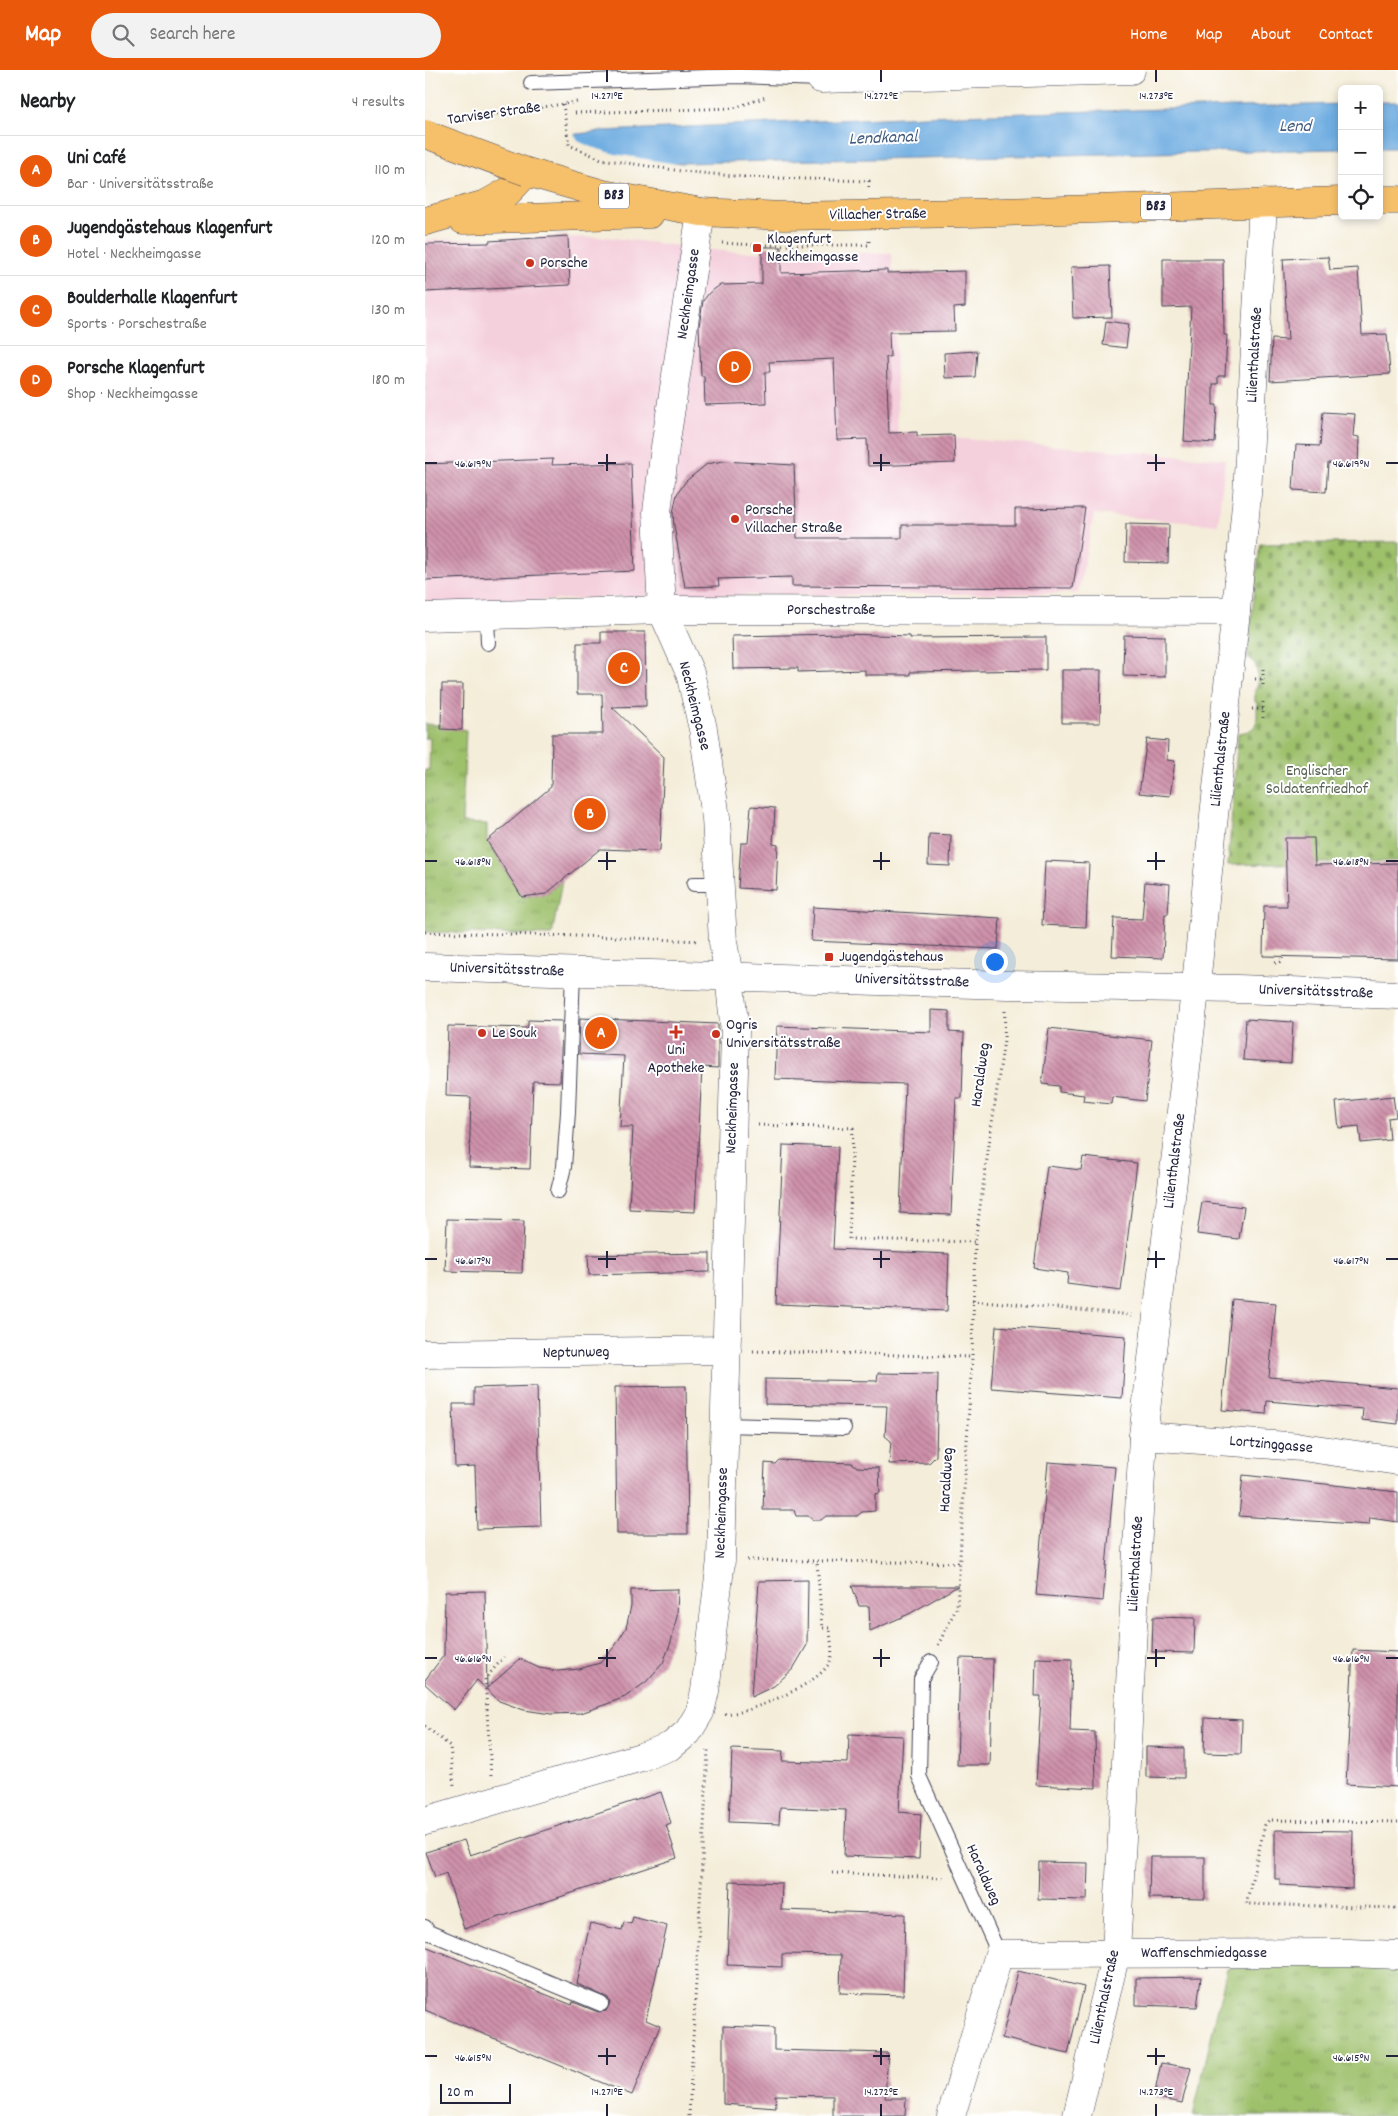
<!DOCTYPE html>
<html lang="en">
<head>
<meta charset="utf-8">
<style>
  body { margin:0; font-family:Dekko,sans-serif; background:#f2f2f2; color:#202124 }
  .controls { position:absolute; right:15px; top:15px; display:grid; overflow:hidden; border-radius:8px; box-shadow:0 2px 8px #0003 }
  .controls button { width:45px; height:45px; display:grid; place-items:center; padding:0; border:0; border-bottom:1px solid #e0e0e0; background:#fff; color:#202124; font:25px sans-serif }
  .scale { position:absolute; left:15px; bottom:12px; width:71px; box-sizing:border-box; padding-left:5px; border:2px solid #22223b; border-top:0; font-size:14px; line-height:18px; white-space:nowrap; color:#22223b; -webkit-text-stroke:4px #fff; paint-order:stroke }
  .you { position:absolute; left:569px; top:891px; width:18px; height:18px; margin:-12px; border:4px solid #fff; border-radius:50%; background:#1a73e8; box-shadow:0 0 0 8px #1a73e833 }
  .badge { display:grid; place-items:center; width:32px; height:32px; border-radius:50%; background:#ea580c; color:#fff; font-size:16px; font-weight:700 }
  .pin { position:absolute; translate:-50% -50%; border:2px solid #fff; box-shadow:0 1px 5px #0006 }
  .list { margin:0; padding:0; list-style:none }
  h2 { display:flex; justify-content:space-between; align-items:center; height:65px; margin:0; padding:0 20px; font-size:21px }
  h2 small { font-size:16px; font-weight:400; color:#757577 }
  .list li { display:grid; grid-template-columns:32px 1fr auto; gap:15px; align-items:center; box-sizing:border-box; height:70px; padding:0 20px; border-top:1px solid #e0e0e0 }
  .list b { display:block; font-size:19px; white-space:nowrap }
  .list p { margin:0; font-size:16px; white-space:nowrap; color:#757577 }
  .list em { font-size:16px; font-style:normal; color:#757577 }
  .icon { flex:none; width:28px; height:28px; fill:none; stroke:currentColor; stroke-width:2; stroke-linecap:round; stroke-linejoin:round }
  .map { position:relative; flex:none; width:973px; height:2046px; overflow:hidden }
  header { display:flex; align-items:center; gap:30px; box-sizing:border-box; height:70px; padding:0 25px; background:#ea580c; color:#fff }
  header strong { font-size:24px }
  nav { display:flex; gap:28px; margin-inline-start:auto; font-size:18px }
  .search { width:350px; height:45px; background:#f2f2f2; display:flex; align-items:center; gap:12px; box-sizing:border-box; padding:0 18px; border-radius:28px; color:#757577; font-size:19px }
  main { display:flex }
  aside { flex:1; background:#fff }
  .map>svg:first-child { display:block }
  .built { fill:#f4cfdc }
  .grass { fill:url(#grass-tufts); stroke:#607152 }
  .cemetery { fill:url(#cemetery-stones); stroke:#607152 }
  .water { fill:#6fade1; stroke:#48688e }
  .pier { fill:#f4edd9 }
  .building { fill:url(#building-back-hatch) }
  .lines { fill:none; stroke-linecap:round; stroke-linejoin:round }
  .lane-casing { stroke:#424053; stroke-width:16 }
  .street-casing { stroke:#424053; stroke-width:29 }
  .primary-casing { stroke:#424053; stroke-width:29 }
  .path { stroke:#424053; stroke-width:3; stroke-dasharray:1 4; stroke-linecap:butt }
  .lane { stroke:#fff; stroke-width:14 }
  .street { stroke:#fff; stroke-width:28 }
  .primary { stroke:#f6c06b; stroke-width:28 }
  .primary-bridge-casing { stroke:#424053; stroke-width:29; stroke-linecap:butt }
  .path-bridge { stroke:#424053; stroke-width:3; stroke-dasharray:1 4; stroke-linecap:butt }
  .primary-bridge { stroke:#f6c06b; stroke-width:28 }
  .ticks { fill:none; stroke:#22223b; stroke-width:2 }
  .poi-dot { fill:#c8321e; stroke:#fff; stroke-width:2 }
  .labels { text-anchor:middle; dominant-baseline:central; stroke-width:4; stroke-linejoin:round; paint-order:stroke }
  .shield { fill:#fff; stroke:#646476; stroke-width:1 }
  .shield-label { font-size:15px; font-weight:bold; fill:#22223b }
  .street-label { font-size:16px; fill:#22223b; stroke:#fff }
  .poi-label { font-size:16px; fill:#22223b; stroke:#fff; text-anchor:start }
  .park-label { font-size:16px; fill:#53614e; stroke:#fff }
  .water-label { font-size:18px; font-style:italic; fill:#415a7d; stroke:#fff }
  .ticks-label { font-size:12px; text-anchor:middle; fill:#22223b; stroke:#fff; stroke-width:4; stroke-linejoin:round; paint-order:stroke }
</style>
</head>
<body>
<header>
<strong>Map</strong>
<div class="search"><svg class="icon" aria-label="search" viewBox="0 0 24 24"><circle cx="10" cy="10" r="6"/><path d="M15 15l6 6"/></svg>Search here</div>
<nav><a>Home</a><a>Map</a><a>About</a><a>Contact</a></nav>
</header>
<main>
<aside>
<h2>Nearby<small>4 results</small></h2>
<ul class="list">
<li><span class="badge">A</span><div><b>Uni Café</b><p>Bar · Universitätsstraße</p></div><em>110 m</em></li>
<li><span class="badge">B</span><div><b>Jugendgästehaus Klagenfurt</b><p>Hotel · Neckheimgasse</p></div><em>120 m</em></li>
<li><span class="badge">C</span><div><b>Boulderhalle Klagenfurt</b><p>Sports · Porschestraße</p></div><em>130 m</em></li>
<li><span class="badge">D</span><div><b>Porsche Klagenfurt</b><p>Shop · Neckheimgasse</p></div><em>180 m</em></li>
</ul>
</aside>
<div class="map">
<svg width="973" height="2046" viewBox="0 0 973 2046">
  <defs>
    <pattern id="grass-tufts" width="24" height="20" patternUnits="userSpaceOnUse" patternTransform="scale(1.25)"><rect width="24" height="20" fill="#9dc06a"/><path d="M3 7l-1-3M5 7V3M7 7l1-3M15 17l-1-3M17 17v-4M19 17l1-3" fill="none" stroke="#809c58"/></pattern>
    <pattern id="cemetery-stones" width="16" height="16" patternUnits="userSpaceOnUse" patternTransform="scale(1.25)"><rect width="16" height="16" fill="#9dc06a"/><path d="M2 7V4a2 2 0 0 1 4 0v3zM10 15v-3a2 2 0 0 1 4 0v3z" fill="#809c58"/></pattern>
    <pattern id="building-back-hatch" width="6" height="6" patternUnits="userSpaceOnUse" patternTransform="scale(1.25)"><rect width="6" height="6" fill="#cf92ab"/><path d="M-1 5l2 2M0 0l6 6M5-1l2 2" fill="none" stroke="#a8778c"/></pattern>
  </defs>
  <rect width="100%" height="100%" fill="#fff"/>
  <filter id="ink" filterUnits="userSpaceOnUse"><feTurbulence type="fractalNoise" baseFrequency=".02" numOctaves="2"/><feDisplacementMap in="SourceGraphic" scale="10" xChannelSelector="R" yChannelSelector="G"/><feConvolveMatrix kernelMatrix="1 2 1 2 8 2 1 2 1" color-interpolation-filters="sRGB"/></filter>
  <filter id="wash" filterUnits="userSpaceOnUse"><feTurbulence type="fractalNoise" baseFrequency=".0096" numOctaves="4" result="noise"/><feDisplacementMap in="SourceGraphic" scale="20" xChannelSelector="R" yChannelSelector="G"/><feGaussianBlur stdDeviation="1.12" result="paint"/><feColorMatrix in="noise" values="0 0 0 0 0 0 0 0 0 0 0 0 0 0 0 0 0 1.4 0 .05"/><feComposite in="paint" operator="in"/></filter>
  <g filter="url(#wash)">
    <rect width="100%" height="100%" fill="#f4edd9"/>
    <path class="built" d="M180,167L306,182L467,183L473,364L800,389L793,455L669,444L653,523L223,526L0,535V170Z"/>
    <g class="grass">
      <path d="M0,654L16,655L41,660L37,753L62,754V771L97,827L121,824L137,811L127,865L0,862V700H4L5,668H0Z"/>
      <path d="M861,1892L973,1899V2046H768L802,1898Z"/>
    </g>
    <path class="cemetery" d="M973,472V791L803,795L813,663C835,661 832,651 832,632H830V619L832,618C832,606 835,593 822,587L835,474Z"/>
    <g class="water">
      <rect x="954" y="32" width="19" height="46"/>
      <path d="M917,34V79L257,93L0,117V82L178,61L499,46Z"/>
    </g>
    <path class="pier" d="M148,62L153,71L166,77L190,84L258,95L0,120V79Z"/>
    <g id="blocks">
      <g class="building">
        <path d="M143,166L145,215L0,222V174L64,173V171Z"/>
        <path d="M337,177H356V203L462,200V203L540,201V237L529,238L530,261L464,262L465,287H461L464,363L492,362V366L529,365L530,393L443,396L442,369L412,370L409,289L344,292L345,302H340L341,333L280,335L279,306H276L274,256L278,231L284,223L295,215L337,214Z"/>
        <path d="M903,187L905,200L933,198L937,265L962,264L965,304L845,311L847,269L863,270L858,189Z"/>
        <path d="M738,189H798L799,265H802L800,306H793V314H788V335H792L790,373L759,371L766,237L738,238Z"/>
        <path d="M685,196L687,247L648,248L646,197Z"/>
        <path d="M681,251L704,254L701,278L678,275Z"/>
        <path d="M552,281L550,307L520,308L519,283Z"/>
        <path d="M898,342L930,344L928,366L934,367L933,395L903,393L901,422L868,420L871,375L895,376Z"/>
        <path d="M128,389L127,395L206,393L210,501L0,510V394Z"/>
        <path d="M298,391L369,395L372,468H477V455H590V439L660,438L648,518L367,516V507L293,509L294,516L260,517L249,456L248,443L252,424L261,411L282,394Z"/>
        <path d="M701,454L744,455L743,493L700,492Z"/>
        <path d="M176,562H220L221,636L187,637L239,687L235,781L175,779L121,824L97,827L62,771L126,717L127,664H178L177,624H152V573H176Z"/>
        <path d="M417,564L485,566V568L621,567V600L485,602V605H440V600L373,602V598L308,599L307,566Z"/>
        <path d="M699,565L740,566V607L698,606Z"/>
        <path d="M637,600H676L675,653H637Z"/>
        <path d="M17,614H38L37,660L16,659Z"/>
        <path d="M722,669L743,671L742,690L750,691L745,726L714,723Z"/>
        <path d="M326,736L350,738L348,774L353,775L351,820L313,818L316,773H323Z"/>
        <path d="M504,764L526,765L525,796L503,795Z"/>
        <path d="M860,768H889L890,795L973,793V889L838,886L839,836H862Z"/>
        <path d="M620,791L664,793L661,857L617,855Z"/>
        <path d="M720,812L745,814L743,844H740L738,888L687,886L689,848L717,849Z"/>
        <path d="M388,837L575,848L573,879L386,871Z"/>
        <path d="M506,940L524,941V962L539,963L537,1028H531L526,1145L475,1143L480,1014L350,1009L352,956L506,962Z"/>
        <path d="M155,948L293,954V998L277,997L270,1142L204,1139L208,1057H195L199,986L154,984Z"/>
        <path d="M821,949L868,952L866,993L818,990Z"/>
        <path d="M103,950L137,951L135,1012L108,1011L105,1099L44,1097L46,1027L21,1026L23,956L103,958Z"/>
        <path d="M624,958L727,970L720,1031L687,1027L686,1034L658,1031L659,1025L634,1022V1016L617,1014Z"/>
        <path d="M968,1026L971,1047L963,1048L965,1070L936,1073L934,1056L914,1058L911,1032Z"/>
        <path d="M358,1075L413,1077L408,1179L524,1184L522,1241L351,1234Z"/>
        <path d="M658,1087L712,1093L696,1221L642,1214L643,1203L609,1198L622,1096L656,1100Z"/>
        <path d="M777,1132L819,1137L814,1169L772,1164Z"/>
        <path d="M22,1149L99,1151L97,1203L20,1201Z"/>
        <path d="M285,1183V1202L164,1205L163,1185Z"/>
        <path d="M807,1229L851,1233L844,1307L973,1318V1354L937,1350L938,1339L842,1331L841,1344L797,1340Z"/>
        <path d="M571,1256L701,1266L697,1328L566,1318Z"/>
        <path d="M453,1303L513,1304L511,1386L504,1393L464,1394L466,1371L460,1366L462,1336L340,1334V1309L452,1311Z"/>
        <path d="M112,1316L116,1457L52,1459L50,1396L30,1397L28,1334H49V1318Z"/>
        <path d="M261,1316L263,1464H192L190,1317Z"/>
        <path d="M354,1390L427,1393L432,1397L454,1398L455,1423L450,1424V1441L437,1442L432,1446H401L396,1450H388L383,1446H371L369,1440H338L340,1393L350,1394Z"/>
        <path d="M623,1392L690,1397L678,1531L611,1525Z"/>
        <path d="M818,1405L973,1422V1452L945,1448L944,1455L814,1446Z"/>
        <path d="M383,1510L382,1575L368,1599L349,1616L326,1627L334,1511Z"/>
        <path d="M427,1516H533L484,1544L445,1561L444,1536H434Z"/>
        <path d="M253,1519L252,1546L246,1572L238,1593L221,1612L200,1627L182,1634L156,1643L126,1644L99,1640L74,1631L52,1610L29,1640L0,1614V1610L19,1585L20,1522L60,1521L62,1618L95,1589L114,1598L133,1601L154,1599L175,1593L190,1576L201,1558L206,1536V1520Z"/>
        <path d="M728,1547L770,1548L769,1583L727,1582Z"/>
        <path d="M928,1580L973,1582V1717L921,1714Z"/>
        <path d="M535,1588L568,1589L565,1695H532Z"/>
        <path d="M611,1588L647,1589L645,1661L670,1662L671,1718L611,1715L616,1626H610Z"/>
        <path d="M780,1648L817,1650L816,1684L779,1683Z"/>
        <path d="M424,1664L478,1666L474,1742L496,1744L494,1789L419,1786L421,1740L355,1737L354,1754L304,1752L307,1679L358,1681L357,1691L423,1693Z"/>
        <path d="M721,1677L759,1678V1708L721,1707Z"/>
        <path d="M236,1722L246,1753L241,1755L252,1788L39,1859L21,1803L10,1807L1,1782L39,1770L45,1785Z"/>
        <path d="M850,1760L928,1761L927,1819L855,1815V1809H850Z"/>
        <path d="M725,1787H780V1829L724,1828Z"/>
        <path d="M614,1792L663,1793L662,1830L613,1829Z"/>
        <path d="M305,1811L357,1813L356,1840L480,1844L478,1925L415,1923L416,1885L357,1884V1897L302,1895Z"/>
        <path d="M208,1847L242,1856L221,1950L235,1956L207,2025L0,1940V1876L147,1935L148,1932L173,1942L181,1941L185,1933L183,1928L152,1914L165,1853L197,1860L199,1852L206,1854Z"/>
        <path d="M593,1901L659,1917L643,1984L577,1968Z"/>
        <path d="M776,1907L772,1937L711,1935V1908Z"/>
        <path d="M298,1956L349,1958V1980L463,1983L460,2028H481L480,2046H408V2026L350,2025L351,2038L298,2034Z"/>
        <path d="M736,1993L766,1998L757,2033L729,2027Z"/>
      </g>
    </g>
  </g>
  <g filter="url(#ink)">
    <use href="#blocks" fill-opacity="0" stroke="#424053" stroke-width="1"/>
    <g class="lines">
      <defs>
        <g id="lane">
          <path d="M106,13L313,6L396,9"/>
          <path d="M62,546L63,573"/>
          <path d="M269,814H295"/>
          <path d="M133,1121L139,1097L143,1042L148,902"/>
          <path d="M299,1355L419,1358"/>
          <path d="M506,1592L496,1609L494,1706L574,1884"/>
          <path d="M0,1857L3,1862L176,1934"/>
        </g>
        <g id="street">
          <path d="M396,9L706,0"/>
          <path d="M0,547L237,540L811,541"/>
          <path d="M0,897L582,915L813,919L973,925"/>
          <path d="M0,1284L302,1280"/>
          <path d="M718,1366L877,1377L973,1391"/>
          <path d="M0,1751L216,1687L246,1676L263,1662L275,1642L280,1621L296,1490L310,962L304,906L298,872L291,748L278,659L265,603L237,540L232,442L240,377L276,142"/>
          <path d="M526,2046L574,1884L924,1883L973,1885"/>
          <path d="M652,2046L691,1883L718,1366L772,904L811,541L822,424L838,133"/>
        </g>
        <g id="primary">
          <path d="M954,130H973"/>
          <path d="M38,150L225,144"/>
          <path d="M1,151L61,134L84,121L102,102L178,124L276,142L359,146L545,143L917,131"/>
        </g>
      </defs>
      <use href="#lane" class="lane-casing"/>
      <use href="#street" class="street-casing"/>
      <use href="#primary" class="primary-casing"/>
      <g class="path">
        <path d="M150,43L309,38L341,27"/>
        <path d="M37,49L152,32"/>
        <path d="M319,107L444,111V121"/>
        <path d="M297,173L330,175H444V169"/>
        <path d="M838,599V618"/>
        <path d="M830,609H838"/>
        <path d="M838,632V648"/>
        <path d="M827,639H838"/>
        <path d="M0,862L189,867L274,871"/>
        <path d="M850,893L857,892V887"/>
        <path d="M333,1055L428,1058L424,1169L550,1172"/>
        <path d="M547,1230L707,1245"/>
        <path d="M328,1281L547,1287"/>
        <path d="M322,1490L534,1493"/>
        <path d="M513,1575L532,1537L547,1287L550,1172L579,970L580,941"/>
        <path d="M300,1644C306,1643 313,1643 319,1641C341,1634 399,1612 406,1589C408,1580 405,1567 405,1558H397L392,1491"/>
        <path d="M0,1656L25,1676L29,1716"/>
        <path d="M66,1705L60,1609L79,1587"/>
        <path d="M973,1752L844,1750L840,1755L821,1834L973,1838"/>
        <path d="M407,1803L520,1808"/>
        <path d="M264,2046L283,1680"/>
      </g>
      <use href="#lane" class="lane"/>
      <use href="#street" class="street"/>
      <use href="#primary" class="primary"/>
      <defs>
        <path id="primary-bridge" d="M0,64L102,102"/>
      </defs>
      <use href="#primary-bridge" class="primary-bridge-casing"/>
      <path class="path-bridge" d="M138,34L144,75L176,89L256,101L319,107"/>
      <use href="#primary-bridge" class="primary-bridge"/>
    </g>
  </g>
  <path class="ticks" d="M182,0V12M456,0V12M731,0V12M182,384V401M456,384V401M731,384V401M0,393H12M173,393H191M448,393H465M722,393H740M961,393H973M182,782V800M456,782V800M731,782V800M0,791H12M173,791H191M448,791H465M722,791H740M961,791H973M182,1181V1198M456,1181V1198M731,1181V1198M0,1189H12M173,1189H191M448,1189H465M722,1189H740M961,1189H973M182,1579V1597M456,1579V1597M731,1579V1597M0,1588H12M173,1588H191M448,1588H465M722,1588H740M961,1588H973M182,1978V1995M456,1978V1995M731,1978V1995M0,1986H12M173,1986H191M448,1986H465M722,1986H740M961,1986H973M182,2034V2046M456,2034V2046M731,2034V2046"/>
  <g class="poi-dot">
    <rect x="327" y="173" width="10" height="10" rx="2.5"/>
    <circle cx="105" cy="193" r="5"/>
    <circle cx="310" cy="449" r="5"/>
    <rect x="399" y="882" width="10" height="10" rx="2.5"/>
    <path d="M248.5 954.5h5v5h5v5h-5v5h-5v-5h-5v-5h5z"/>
    <circle cx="57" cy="963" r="5"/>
    <circle cx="291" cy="964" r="5"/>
  </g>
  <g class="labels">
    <g class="shield">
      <rect x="174" y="113.5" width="30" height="25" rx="4"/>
      <rect x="716" y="124.5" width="30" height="25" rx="4"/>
    </g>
    <g class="shield-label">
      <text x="189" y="126">B83</text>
      <text x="731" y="137">B83</text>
    </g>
    <g class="street-label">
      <text transform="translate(69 44) rotate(-8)">Tarviser Straße</text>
      <text transform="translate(453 145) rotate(-1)">Villacher Straße</text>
      <text transform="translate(264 224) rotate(-82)">Neckheimgasse</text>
      <text transform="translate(830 285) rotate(-87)">Lilienthalstraße</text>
      <text x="406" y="540">Porschestraße</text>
      <text transform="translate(269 636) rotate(76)">Neckheimgasse</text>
      <text transform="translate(796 689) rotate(-84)">Lilienthalstraße</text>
      <text transform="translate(82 900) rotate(2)">Universitätsstraße</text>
      <text transform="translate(487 911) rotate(2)">Universitätsstraße</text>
      <text transform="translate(891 922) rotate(2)">Universitätsstraße</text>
      <text transform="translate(556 1005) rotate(-82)">Haraldweg</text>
      <text transform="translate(308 1038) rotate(-88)">Neckheimgasse</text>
      <text transform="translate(750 1091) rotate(-83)">Lilienthalstraße</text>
      <text transform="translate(151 1283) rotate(-1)">Neptunweg</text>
      <text transform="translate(846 1375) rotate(5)">Lortzinggasse</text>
      <text transform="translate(522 1410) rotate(-87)">Haraldweg</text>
      <text transform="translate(297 1443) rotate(-88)">Neckheimgasse</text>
      <text transform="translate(711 1494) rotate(-87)">Lilienthalstraße</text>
      <text transform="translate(558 1805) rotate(66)">Haraldweg</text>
      <text x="779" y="1883">Waffenschmiedgasse</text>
      <text transform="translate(680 1927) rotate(-78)">Lilienthalstraße</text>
    </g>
    <g class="poi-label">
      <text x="342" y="169">Klagenfurt<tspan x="342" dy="18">Neckheimgasse</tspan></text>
      <text x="115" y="193">Porsche</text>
      <text x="320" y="440">Porsche<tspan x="320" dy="18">Villacher Straße</tspan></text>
      <text x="414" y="887">Jugendgästehaus</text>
      <text x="301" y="955">Ogris<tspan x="301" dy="18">Universitätsstraße</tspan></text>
      <text x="67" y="963">Le Souk</text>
      <text x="251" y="980" text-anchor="middle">Uni<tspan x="251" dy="18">Apotheke</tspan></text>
    </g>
    <g class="park-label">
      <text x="892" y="701">Englischer<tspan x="892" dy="18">Soldatenfriedhof</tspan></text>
    </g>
    <g class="water-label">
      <text x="870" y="57">Lend</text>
      <text transform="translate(458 69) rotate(-2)">Lendkanal</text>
    </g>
  </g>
  <g class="ticks-label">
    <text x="182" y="29">14.271°E</text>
    <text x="456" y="29">14.272°E</text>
    <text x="731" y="29">14.273°E</text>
    <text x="48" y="397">46.619°N</text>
    <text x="926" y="397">46.619°N</text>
    <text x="48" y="795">46.618°N</text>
    <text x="926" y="795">46.618°N</text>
    <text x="48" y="1194">46.617°N</text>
    <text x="926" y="1194">46.617°N</text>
    <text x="48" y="1592">46.616°N</text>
    <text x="926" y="1592">46.616°N</text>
    <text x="48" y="1991">46.615°N</text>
    <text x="926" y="1991">46.615°N</text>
    <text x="182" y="2025">14.271°E</text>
    <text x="456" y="2025">14.272°E</text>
    <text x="731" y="2025">14.273°E</text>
  </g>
</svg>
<div class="controls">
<button>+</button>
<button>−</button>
<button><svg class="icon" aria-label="locate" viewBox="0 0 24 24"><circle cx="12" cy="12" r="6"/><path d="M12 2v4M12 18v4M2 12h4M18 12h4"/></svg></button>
</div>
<div class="scale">20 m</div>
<div class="you"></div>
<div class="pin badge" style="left:176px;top:963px">A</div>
<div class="pin badge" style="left:165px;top:744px">B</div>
<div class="pin badge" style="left:199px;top:598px">C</div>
<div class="pin badge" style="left:310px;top:297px">D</div>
</div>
</main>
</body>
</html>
